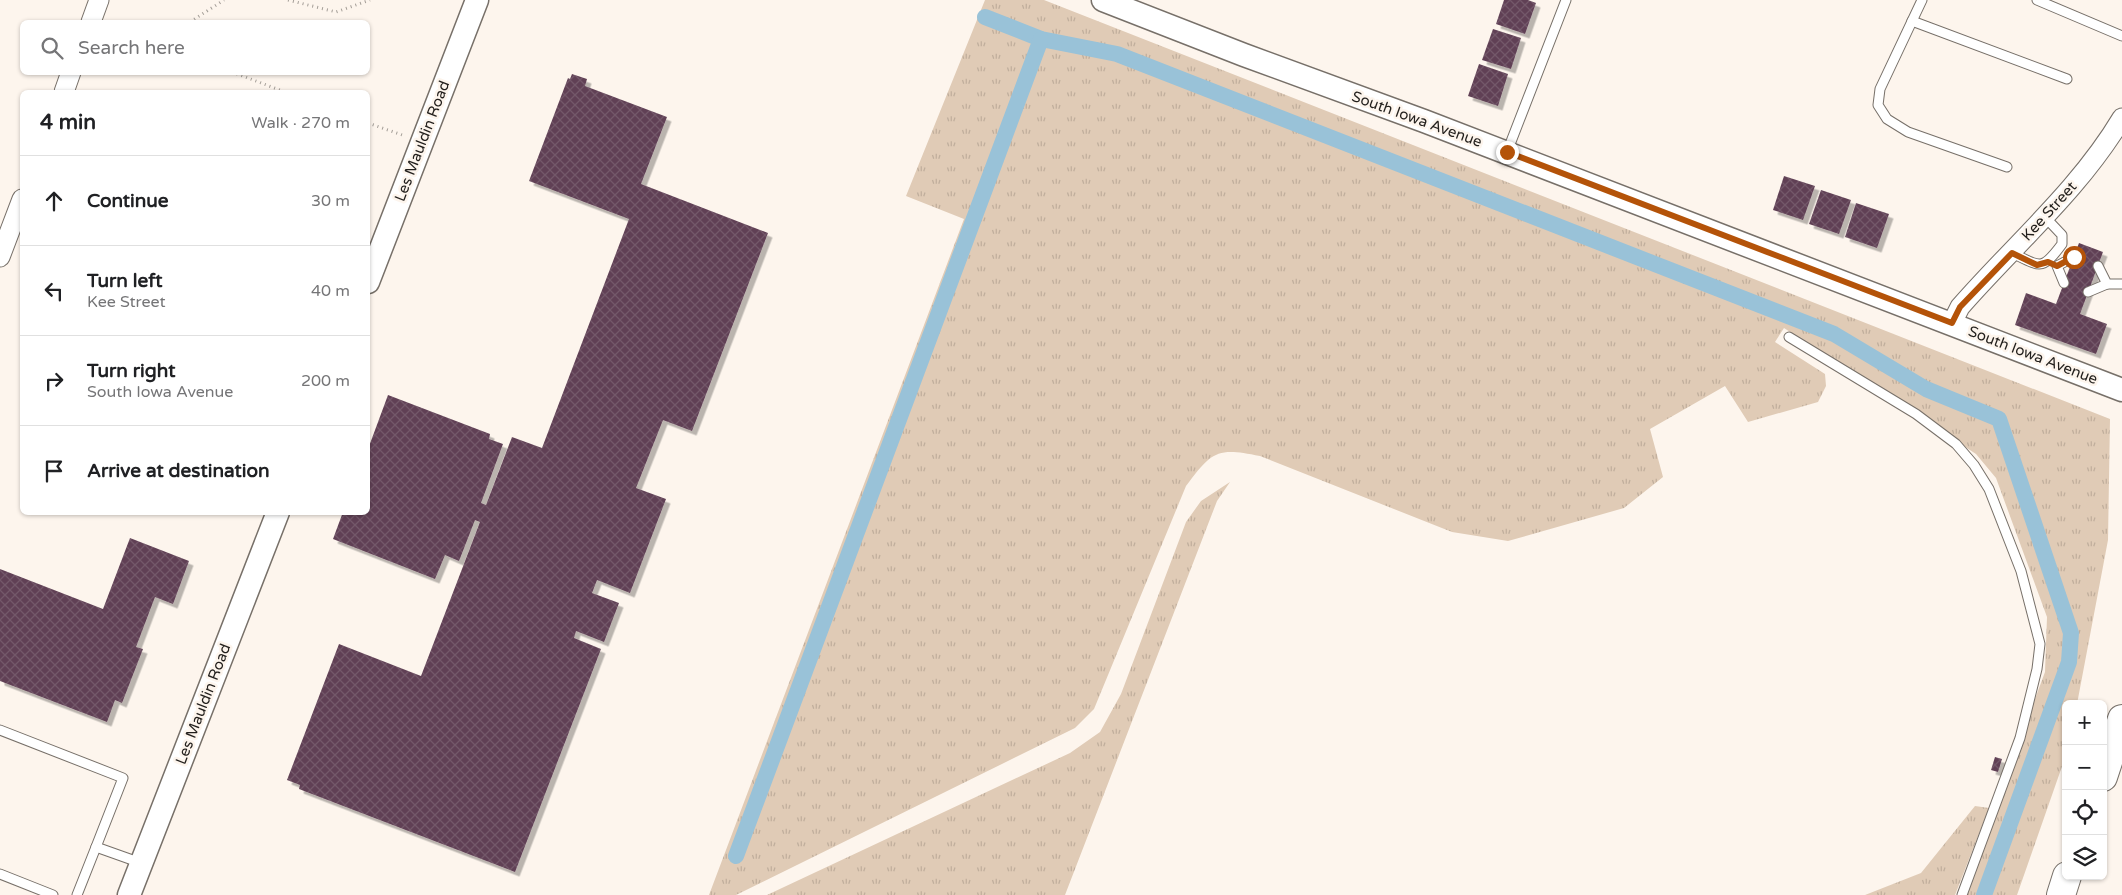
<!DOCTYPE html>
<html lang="en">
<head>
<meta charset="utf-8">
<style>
  body { margin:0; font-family:"Varela Round",sans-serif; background:#f2f2f2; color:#202124 }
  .controls { position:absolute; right:15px; bottom:15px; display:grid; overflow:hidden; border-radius:8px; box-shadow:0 1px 4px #0004 }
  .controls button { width:45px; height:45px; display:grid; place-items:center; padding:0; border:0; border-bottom:1px solid #e0e0e0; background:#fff; color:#202124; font:25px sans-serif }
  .stop { position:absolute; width:15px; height:15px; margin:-11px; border:4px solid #b45309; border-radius:50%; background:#fff }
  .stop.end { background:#b45309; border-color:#fff; box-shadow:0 1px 5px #0008 }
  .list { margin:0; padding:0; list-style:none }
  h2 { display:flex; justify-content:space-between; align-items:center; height:65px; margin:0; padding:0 20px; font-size:21px }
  h2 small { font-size:16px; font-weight:400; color:#757577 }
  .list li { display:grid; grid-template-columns:32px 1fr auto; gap:15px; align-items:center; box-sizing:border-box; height:90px; padding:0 20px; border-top:1px solid #e0e0e0 }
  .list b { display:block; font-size:19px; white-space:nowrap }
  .list p { margin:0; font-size:16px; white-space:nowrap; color:#757577 }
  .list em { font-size:16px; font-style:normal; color:#757577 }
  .icon { flex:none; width:28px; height:28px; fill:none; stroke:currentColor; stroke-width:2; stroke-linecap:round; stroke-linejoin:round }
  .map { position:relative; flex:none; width:2122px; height:895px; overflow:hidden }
  .search { position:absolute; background:#fff; box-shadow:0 1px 4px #0004; left:20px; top:20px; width:350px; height:55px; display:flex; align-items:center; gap:12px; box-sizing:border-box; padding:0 18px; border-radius:8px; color:#757577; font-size:19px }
  .panel { position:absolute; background:#fff; box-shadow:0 1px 4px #0004; left:20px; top:90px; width:350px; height:425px; border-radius:8px }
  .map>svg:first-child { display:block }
  .grass { fill:url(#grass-tufts) }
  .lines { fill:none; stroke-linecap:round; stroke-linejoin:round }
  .canal { stroke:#99c2d8; stroke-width:16 }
  .building { fill:url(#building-cross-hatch); filter:url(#shadow) }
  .service-casing { stroke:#777069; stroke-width:11 }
  .minor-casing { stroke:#777069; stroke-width:21 }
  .tertiary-casing { stroke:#777069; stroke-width:25 }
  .primary-casing { stroke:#777069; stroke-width:30 }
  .path { stroke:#a39d97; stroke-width:3; stroke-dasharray:1 4; stroke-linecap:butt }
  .service { stroke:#fff; stroke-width:9 }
  .minor { stroke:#fff; stroke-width:19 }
  .tertiary { stroke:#fff; stroke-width:22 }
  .primary { stroke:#fff; stroke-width:28 }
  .route { stroke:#b45309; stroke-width:6 }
  .labels { text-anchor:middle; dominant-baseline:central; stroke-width:5; stroke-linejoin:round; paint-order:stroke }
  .street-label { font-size:15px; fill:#221f1c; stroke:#fdf5ed }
</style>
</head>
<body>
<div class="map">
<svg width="2122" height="895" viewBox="0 0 2122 895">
  <defs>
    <pattern id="grass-tufts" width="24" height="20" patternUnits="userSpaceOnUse" patternTransform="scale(1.25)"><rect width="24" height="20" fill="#e0cbb6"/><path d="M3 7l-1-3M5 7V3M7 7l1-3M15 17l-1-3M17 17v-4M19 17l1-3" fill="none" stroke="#c0ae9c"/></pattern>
    <pattern id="building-cross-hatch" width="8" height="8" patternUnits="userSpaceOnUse" patternTransform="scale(1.25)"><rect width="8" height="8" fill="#604055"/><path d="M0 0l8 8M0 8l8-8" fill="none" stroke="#735969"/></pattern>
    <filter id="shadow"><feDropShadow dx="4.5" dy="4.5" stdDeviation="0" flood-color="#0004"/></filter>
  </defs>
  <rect width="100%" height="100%" fill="#fdf5ed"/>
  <g class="grass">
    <path d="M985,0H1044L2110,419L2108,540L2077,704H2066V755L2017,895H1962L2045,672L2047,617L1996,478L1976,454L1784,328L1775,342L1825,374L1826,386L1818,402L1748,422L1725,386L1650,429L1663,477L1624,508L1508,541L1452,532L1260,456C1217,447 1212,451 1186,486L1094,709L1075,728L736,895H709L964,219L906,196Z"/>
    <path d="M1230,482L1217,501L1065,895H767L1070,753L1100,732L1121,694L1186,522L1201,501Z"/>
    <path d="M1975,806L1989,808L1955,895H1865L1921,873Z"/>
  </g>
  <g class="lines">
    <g class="canal">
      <path d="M985,17L1041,39L1117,54L1834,334L1926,389L1999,419L2071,633L2069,662L1984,895"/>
      <path d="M736,856L1041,39"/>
    </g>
  </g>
  <g class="building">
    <path d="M1504,0H1528L1536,3L1525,34L1496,24Z"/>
    <path d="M1493,29L1521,38L1511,69L1482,60Z"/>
    <path d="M1479,64L1508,74L1498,106L1468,96Z"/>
    <path d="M572,74L587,79L585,86L667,117L641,184L768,233L692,431L663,420L636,488L666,499L630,593L597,580L592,593L619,603L604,642L576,631L574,638L601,649L515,872L299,789L300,785L287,780L339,644L421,676L480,522L475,520L459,561L445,555L435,579L333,539L343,512H368V449L388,395L490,434L489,439L503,444L481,503L486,505L512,437L542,448L629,219L529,181L568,78L570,79Z"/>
    <path d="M1784,176L1815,186L1803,220L1773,210Z"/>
    <path d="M1821,190L1851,200L1839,234L1809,224Z"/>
    <path d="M1856,203L1889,214L1877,248L1845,237Z"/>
    <path d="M2079,243L2103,252L2080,314L2107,324L2096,354L2015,325L2026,293L2056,304Z"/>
    <path d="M130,538L189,561L173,604L155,597L136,647L143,649L122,703L115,700L107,722L0,681V569L103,609Z"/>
    <path d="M1995,757L2002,759L1998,772L1991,770Z"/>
  </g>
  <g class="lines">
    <defs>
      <g id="service">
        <path d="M1922,0L1880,89L1878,105L1887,119L1908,132L2007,167"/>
        <path d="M2037,0L2122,36"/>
        <path d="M1912,21L2067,79"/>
        <path d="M1507,152L1566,0"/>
        <path d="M2012,253C2041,267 2042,271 2062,244V235L2045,217"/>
        <path d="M2098,266L2107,284H2122"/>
        <path d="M2064,283L2057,266L2074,257"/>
        <path d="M2088,292L2107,284"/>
        <path d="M1789,337L1916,414L1956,444L1974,465L1989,489L2021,571L2040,644L2037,669L2020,738L1962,895"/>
        <path d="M0,730L123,778L96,847L141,863"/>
        <path d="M0,874L53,895"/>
        <path d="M77,895L96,847"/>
      </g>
      <g id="minor">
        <path d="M91,22L99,0"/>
        <path d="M64,92L71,72"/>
        <path d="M0,257L22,199"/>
        <path d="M1952,323L1960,307C2015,244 2079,190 2122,118"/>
      </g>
      <g id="tertiary">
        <path d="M1103,0L1244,55L1424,121L2122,390"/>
        <path d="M368,282L477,0"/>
        <path d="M129,895L278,512"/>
      </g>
      <g id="primary">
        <path d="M2103,777L2122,719"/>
        <path d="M2061,895L2067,876"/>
      </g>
    </defs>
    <use href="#service" class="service-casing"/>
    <use href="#minor" class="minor-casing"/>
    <use href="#tertiary" class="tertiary-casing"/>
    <use href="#primary" class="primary-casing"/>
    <g class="path">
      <path d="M288,0L336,12L370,0"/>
      <path d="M190,22L224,0"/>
      <path d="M232,72L285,92"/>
      <path d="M368,123L405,136"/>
    </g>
    <use href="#service" class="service"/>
    <use href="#minor" class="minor"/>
    <use href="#tertiary" class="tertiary"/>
    <use href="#primary" class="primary"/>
  </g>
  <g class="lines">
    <path class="route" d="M1507,152L1952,323L1960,307L2012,253L2037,265L2048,262L2057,266L2074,257"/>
  </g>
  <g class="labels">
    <g class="street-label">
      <text transform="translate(1417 119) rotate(20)">South Iowa Avenue</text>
      <text transform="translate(422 141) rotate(-69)">Les Mauldin Road</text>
      <text transform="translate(2049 211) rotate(-48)">Kee Street</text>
      <text transform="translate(2033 355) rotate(21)">South Iowa Avenue</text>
      <text transform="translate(203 704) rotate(-69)">Les Mauldin Road</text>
    </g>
  </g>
</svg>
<div class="controls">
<button>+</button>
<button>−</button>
<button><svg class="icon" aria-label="locate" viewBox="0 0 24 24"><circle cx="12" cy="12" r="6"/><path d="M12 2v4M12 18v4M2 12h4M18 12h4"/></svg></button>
<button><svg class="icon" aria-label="layers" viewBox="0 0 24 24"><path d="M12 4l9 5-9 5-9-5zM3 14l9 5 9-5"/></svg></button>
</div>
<div class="stop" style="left:2074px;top:257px"></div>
<div class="stop end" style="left:1507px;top:152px"></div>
<div class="search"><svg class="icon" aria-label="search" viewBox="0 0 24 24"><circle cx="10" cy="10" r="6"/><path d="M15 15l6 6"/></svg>Search here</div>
<section class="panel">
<h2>4 min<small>Walk · 270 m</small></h2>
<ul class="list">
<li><svg class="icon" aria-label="ahead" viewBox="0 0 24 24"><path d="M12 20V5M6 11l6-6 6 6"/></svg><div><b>Continue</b></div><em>30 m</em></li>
<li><svg class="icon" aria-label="left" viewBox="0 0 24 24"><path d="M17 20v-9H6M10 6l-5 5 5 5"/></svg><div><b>Turn left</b><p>Kee Street</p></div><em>40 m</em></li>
<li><svg class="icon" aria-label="right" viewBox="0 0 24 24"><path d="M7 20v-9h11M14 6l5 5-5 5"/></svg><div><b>Turn right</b><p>South Iowa Avenue</p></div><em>200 m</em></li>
<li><svg class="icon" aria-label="arrive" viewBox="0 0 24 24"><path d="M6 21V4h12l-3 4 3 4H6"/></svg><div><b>Arrive at destination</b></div></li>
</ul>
</section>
</div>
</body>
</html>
